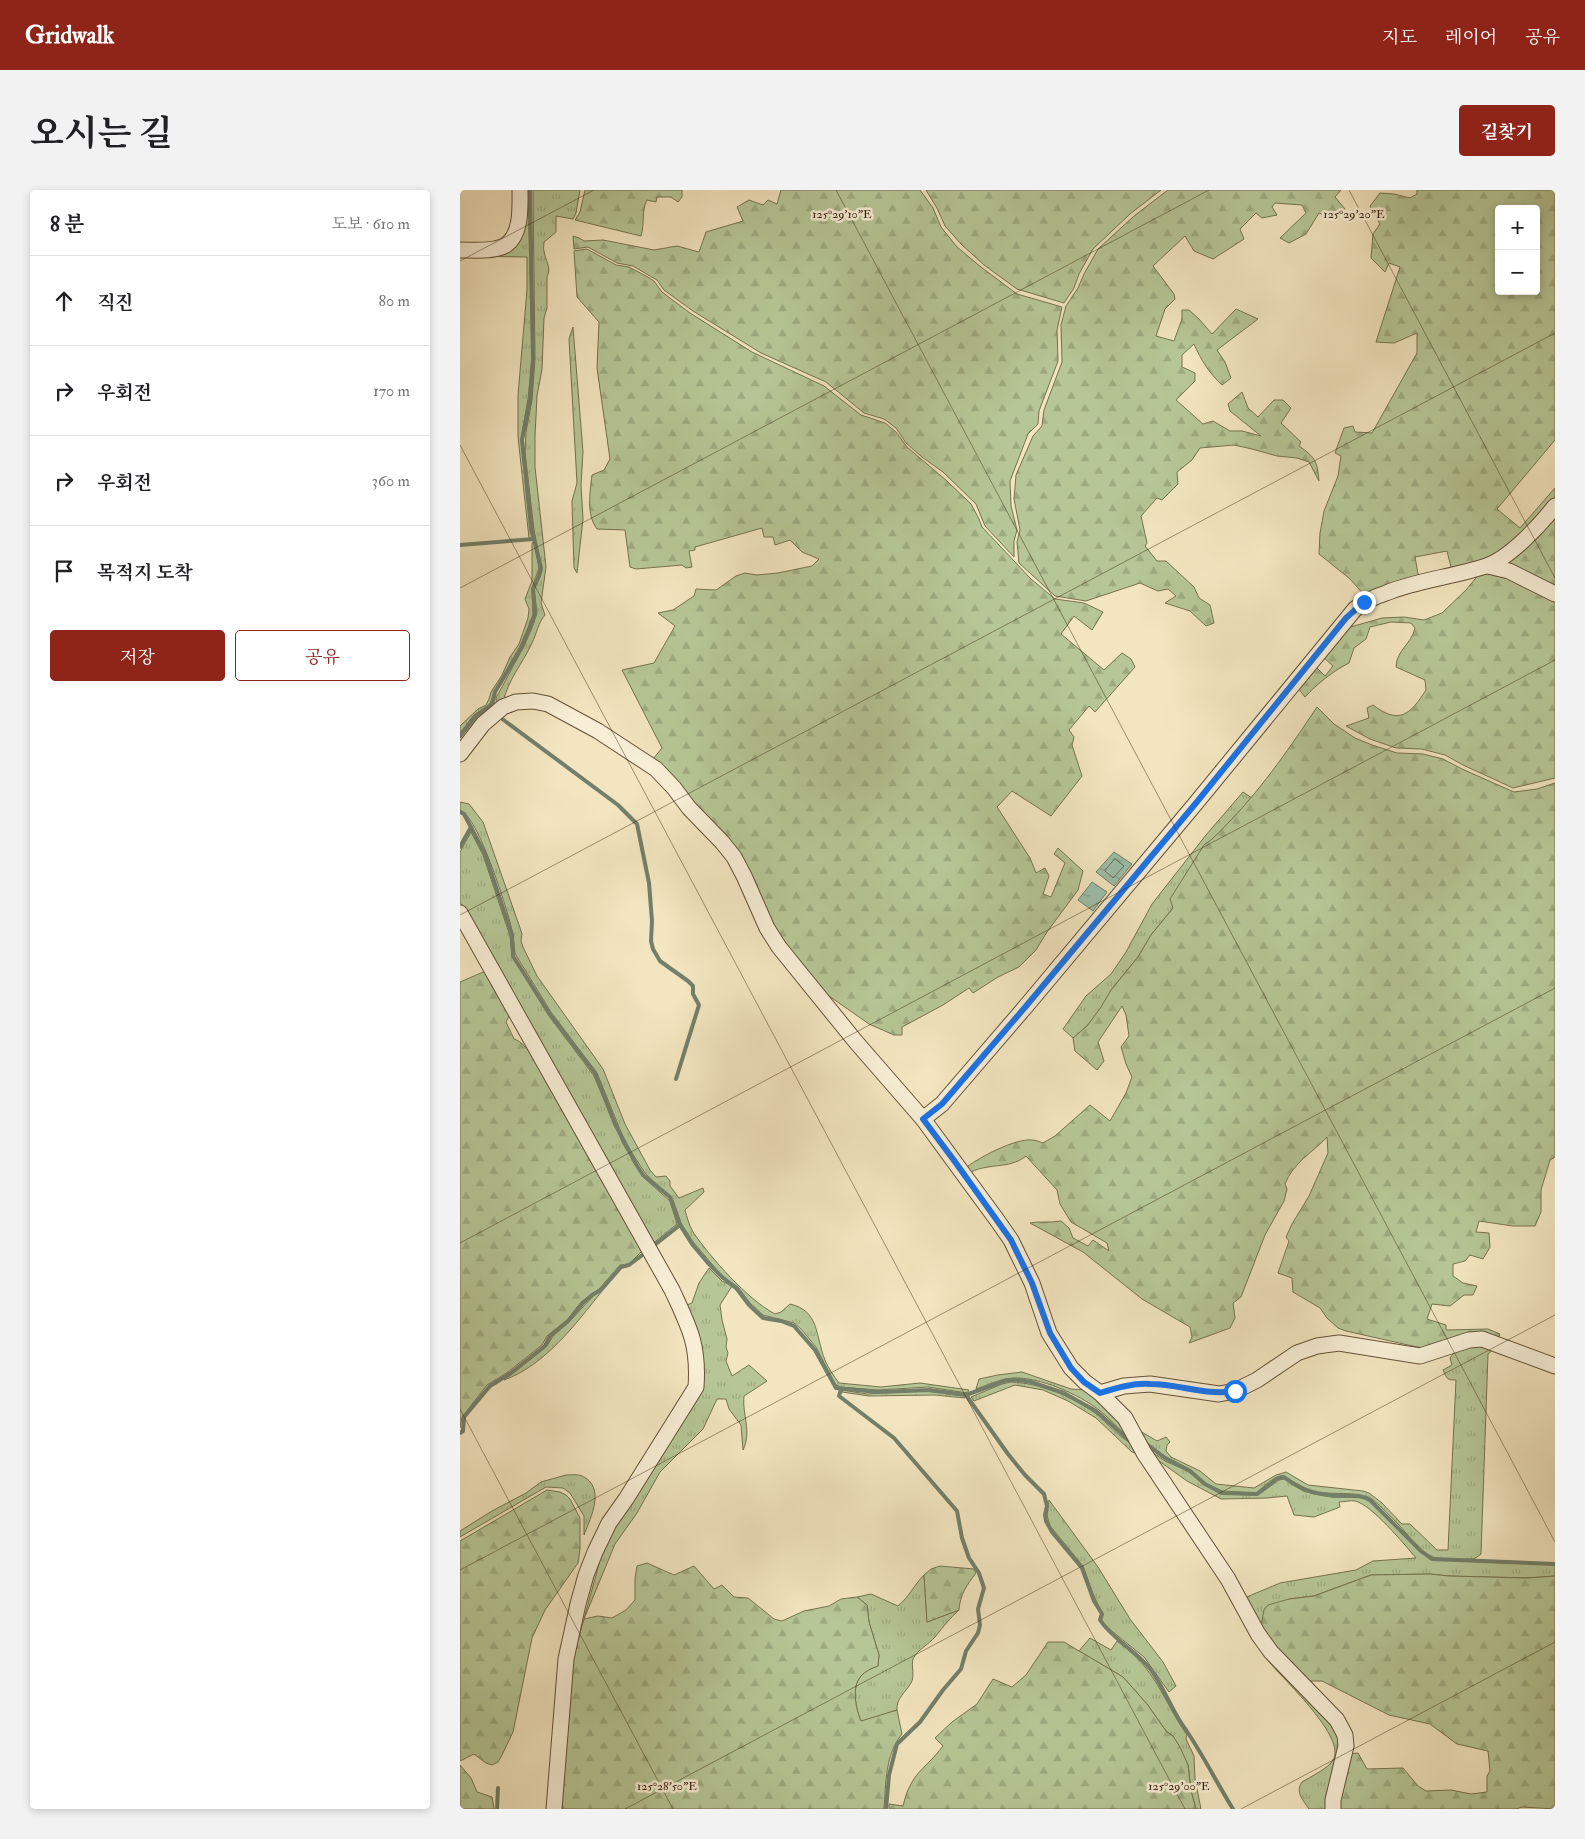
<!DOCTYPE html>
<html lang="ko">
<head>
<meta charset="utf-8">
<style>
  body { margin:0; font-family:"IM FELL Double Pica","Noto Serif KR",serif; background:#f2f2f2; color:#202124 }
  .controls { position:absolute; right:15px; top:15px; display:grid; overflow:hidden; border-radius:5px; box-shadow:0 2px 8px #0003 }
  .controls button { width:45px; height:45px; display:grid; place-items:center; padding:0; border:0; border-bottom:1px solid #e0e0e0; background:#fff; color:#202124; font:25px sans-serif }
  .stop { position:absolute; width:15px; height:15px; margin:-11px; border:4px solid #1a73e8; border-radius:50%; background:#fff }
  .stop.end { background:#1a73e8; border-color:#fff; box-shadow:0 1px 5px #0008 }
  .list { margin:0; padding:0; list-style:none }
  h2 { display:flex; justify-content:space-between; align-items:center; height:65px; margin:0; padding:0 20px; font-size:21px }
  h2 small { font-size:16px; font-weight:400; color:#757577 }
  .list li { display:grid; grid-template-columns:32px 1fr auto; gap:15px; align-items:center; box-sizing:border-box; height:90px; padding:0 20px; border-top:1px solid #e0e0e0 }
  .list b { display:block; font-size:19px; white-space:nowrap }
  .list em { font-size:16px; font-style:normal; color:#757577 }
  .actions { display:flex; gap:10px; padding:15px 20px }
  .actions a { flex:1; padding:11px 0; border:1px solid #8f2418; border-radius:5px; text-align:center; font-size:18px; color:#8f2418 }
  .actions .main { background:#8f2418; color:#fff }
  .icon { flex:none; width:28px; height:28px; fill:none; stroke:currentColor; stroke-width:2; stroke-linecap:round; stroke-linejoin:round }
  .map { position:relative; flex:none; width:1095px; height:1619px; overflow:hidden; border-radius:5px }
  header { display:flex; align-items:center; gap:30px; box-sizing:border-box; height:70px; padding:0 25px; background:#8f2418; color:#fff }
  header strong { font-size:24px }
  nav { display:flex; gap:28px; margin-inline-start:auto; font-size:18px }
  .intro { display:flex; align-items:center; justify-content:space-between; box-sizing:border-box; height:120px; padding:0 30px }
  h1 { margin:0; font-size:35px }
  .button { padding:12px 22px; border-radius:5px; background:#8f2418; color:#fff; font-size:18px; font-weight:700 }
  main { display:flex; gap:30px; padding:0 30px }
  aside { flex:1; background:#fff; border-radius:5px; box-shadow:0 2px 8px #0003 }
  .map>svg:first-child { display:block }
  .grass { fill:url(#grass-tufts); stroke:#76724f }
  .forest { fill:url(#forest-firs); stroke:#76724f; fill-rule:evenodd }
  .water { fill:url(#water-ripples); stroke:#737f6a }
  .lines { fill:none; stroke-linecap:round; stroke-linejoin:round }
  .shore { stroke:#696f5a; stroke-width:1 }
  .stream { stroke:#737f6a; stroke-width:4 }
  .minor-casing { stroke:#655036; stroke-width:17 }
  .minor { stroke:#f7eed5; stroke-width:15 }
  .route { stroke:#1a73e8; stroke-width:6 }
  .ticks { fill:none; stroke:#361e08; stroke-width:1; stroke-opacity:0.45 }
  .ticks-label { font-size:12px; text-anchor:middle; fill:#361e08; stroke:#f7eed5; stroke-width:5; stroke-linejoin:round; paint-order:stroke }
</style>
</head>
<body>
<header>
<strong>Gridwalk</strong>
<nav><a>지도</a><a>레이어</a><a>공유</a></nav>
</header>
<div class="intro"><h1>오시는 길</h1><a class="button">길찾기</a></div>
<main>
<aside>
<h2>8 분<small>도보 · 610 m</small></h2>
<ul class="list">
<li><svg class="icon" aria-label="ahead" viewBox="0 0 24 24"><path d="M12 20V5M6 11l6-6 6 6"/></svg><div><b>직진</b></div><em>80 m</em></li>
<li><svg class="icon" aria-label="right" viewBox="0 0 24 24"><path d="M7 20v-9h11M14 6l5 5-5 5"/></svg><div><b>우회전</b></div><em>170 m</em></li>
<li><svg class="icon" aria-label="right" viewBox="0 0 24 24"><path d="M7 20v-9h11M14 6l5 5-5 5"/></svg><div><b>우회전</b></div><em>360 m</em></li>
<li><svg class="icon" aria-label="arrive" viewBox="0 0 24 24"><path d="M6 21V4h12l-3 4 3 4H6"/></svg><div><b>목적지 도착</b></div></li>
</ul>
<div class="actions"><a class="main">저장</a><a>공유</a></div>
</aside>
<div class="map">
<svg width="1095" height="1619" viewBox="0 0 1095 1619">
  <defs>
    <pattern id="grass-tufts" width="24" height="20" patternUnits="userSpaceOnUse" patternTransform="scale(1.25)"><rect width="24" height="20" fill="#b6c696"/><path d="M3 7l-1-3M5 7V3M7 7l1-3M15 17l-1-3M17 17v-4M19 17l1-3" fill="none" stroke="#9daa80"/></pattern>
    <pattern id="forest-firs" width="22" height="20" patternUnits="userSpaceOnUse" patternTransform="scale(1.25)"><rect width="22" height="20" fill="#b6c696"/><path d="M5 1l3.5 6h-7zM16 11l3.5 6h-7z" fill="#9daa80"/></pattern>
    <pattern id="water-ripples" width="26" height="14" patternUnits="userSpaceOnUse" patternTransform="scale(1.25)"><rect width="26" height="14" fill="#9cc0ab"/><path d="M2 4q2-2 4 0t4 0M15 11q2-2 4 0t4 0" fill="none" stroke="#809b89"/></pattern>
  </defs>
  <rect width="100%" height="100%" fill="#f2e5bf"/>
  <filter id="stains"><feTurbulence type="fractalNoise" baseFrequency=".004" numOctaves="4"/><feColorMatrix values="0 0 0 0 .2 0 0 0 0 .09 0 0 0 0 .02 0 0 0 .5 -.17"/></filter>
  <radialGradient id="worn" r=".72"><stop offset=".6" stop-color="#630" stop-opacity="0"/><stop offset="1" stop-color="#630" stop-opacity=".3"/></radialGradient>
  <g class="grass">
    <path d="M65,0H68L72,169L68,209L61,249L70,342L73,348H69L58,247V205L67,100V67L0,66L46,59Z"/>
    <path d="M73,0H120L116,23L113,29L96,26V42L84,52C84,55 83,58 84,61C85,70 92,77 87,87V118L84,128L82,179L77,206L75,246V277L86,377L81,413L85,425C78,433 77,443 72,453C63,473 47,491 43,513L37,516L36,508L64,456L74,433L77,422L74,400L82,381L74,340L65,263L66,242L72,210L75,169Z"/>
    <path d="M113,137L123,262L121,295L123,329L117,383L114,378L112,311L117,293L109,149Z"/>
    <path d="M74,352L79,378L72,398L73,424L68,438L60,456L34,502L30,514L14,525L0,543V536L18,519L26,515L29,509L31,502L42,485L50,467L59,454L68,428L69,419L65,409L72,391V353Z"/>
    <path d="M783,602L792,608L752,650L744,655L713,718L691,745L678,767L651,800L642,817L627,836L613,848L603,839L626,806L651,784L666,762L692,714L746,645Z"/>
    <path d="M0,612L9,614L23,632L59,735L62,744L61,751L63,757L77,786L143,879L165,934L190,980L196,987L206,986L210,991V996L219,1008L243,998L244,1002L225,1020C227,1027 229,1035 233,1042C251,1068 287,1109 315,1124L321,1122L330,1114C360,1121 355,1146 365,1170C368,1178 374,1186 379,1193L421,1197L460,1193L509,1200L507,1203L468,1197L418,1200L380,1197L375,1194L356,1157L341,1139L334,1133L303,1125L290,1113L278,1097L262,1086L234,1053L221,1033L213,1010L185,983L165,952L137,883L91,822L57,767L55,763C54,754 53,745 51,736C46,716 18,626 0,620Z"/>
    <path d="M11,642L23,665L50,746L52,766L89,826L134,886L163,954L183,987L210,1011L217,1034L191,1055L0,712V662Z"/>
    <path d="M249,1078L262,1091L272,1096L260,1115L262,1130L267,1149L266,1157L268,1163L266,1171L272,1186L289,1175L307,1191L284,1206C282,1224 292,1242 283,1260L281,1235L269,1219L266,1209H257L243,1239L200,1282L177,1323L155,1354L124,1429L140,1370L155,1335L236,1201L224,1116L232,1113L239,1093Z"/>
    <path d="M142,1101C116,1134 84,1176 44,1190L87,1156L93,1146L111,1130L135,1104Z"/>
    <path d="M1000,1155L1036,1157L1028,1164L1021,1364L1014,1369C1001,1369 985,1371 973,1367C959,1362 949,1346 940,1336C931,1327 922,1317 912,1309C899,1300 869,1306 852,1301C845,1299 825,1286 822,1286C812,1287 804,1297 796,1303L762,1301L745,1293L729,1279L706,1267L682,1249L651,1211L654,1206L680,1241L697,1251L706,1247L710,1252L707,1255L706,1261L711,1267L740,1281L756,1294L794,1298L816,1285L826,1282L848,1295L903,1301L909,1303L922,1313L942,1334H950L977,1360H988L996,1190C987,1190 987,1189 983,1180L992,1175L990,1168Z"/>
    <path d="M562,1182L611,1199L626,1200L651,1219L671,1250C660,1240 650,1229 639,1220C618,1204 580,1187 553,1188C540,1189 528,1195 516,1199L519,1189L538,1185Z"/>
    <path d="M551,1192C580,1193 611,1206 635,1223C649,1234 658,1248 675,1255L679,1264L672,1262L636,1228L608,1211L583,1200L555,1195L514,1211L511,1207L542,1194Z"/>
    <path d="M382,1200L407,1204L465,1201L505,1206V1208L475,1205L409,1206L382,1202Z"/>
    <path d="M682,1255L705,1271L730,1282L744,1295L756,1300L761,1304L798,1305L819,1290L824,1289L843,1301L854,1304L871,1307H901L911,1312L960,1362L974,1370L1095,1375V1386L1067,1388L989,1386L970,1384L911,1385L854,1406L829,1409L800,1442L782,1409L820,1393L896,1380L913,1371L956,1368C945,1355 911,1314 895,1311C891,1310 884,1312 879,1312L880,1317L854,1327L834,1325L827,1306L807,1308L761,1309L727,1291L699,1271L697,1272Z"/>
    <path d="M106,1285C111,1285 118,1284 122,1286C146,1297 131,1327 124,1345V1326L110,1303L103,1298L86,1297L0,1347V1341L32,1321L66,1303L81,1292Z"/>
    <path d="M589,1310L638,1377L670,1429L703,1472L716,1496L709,1502L684,1467L648,1438L641,1430L642,1423L633,1404L623,1376L590,1336L587,1325Z"/>
    <path d="M464,1385L467,1432L499,1420C490,1428 483,1437 475,1447C468,1455 458,1459 453,1469C451,1476 455,1487 451,1493C446,1502 436,1508 437,1520L401,1532C396,1519 391,1497 401,1486C405,1481 412,1478 418,1476L419,1465L409,1432L407,1415L397,1407L411,1404L438,1416C449,1407 454,1395 464,1385Z"/>
    <path d="M630,1448L651,1460L657,1451C697,1480 701,1507 727,1545L726,1549L734,1566L735,1589L741,1619H736L731,1601L728,1575L713,1546L706,1541L687,1514L663,1487L619,1461Z"/>
    <path d="M796,1452L870,1528L882,1554L867,1619H849C843,1610 835,1602 842,1592C850,1587 869,1578 873,1570C887,1548 825,1491 811,1474C805,1467 801,1460 796,1452Z"/>
  </g>
  <g class="forest">
    <path d="M125,0H222V7L218,12L211,7H197L196,12L187,10C181,22 185,33 181,46L115,30L120,22Z"/>
    <path d="M321,0H460L473,18L481,37L497,57L521,77L557,104L602,117L597,140L598,171L579,221L578,234L568,244L550,291L551,316L557,340L554,351V367L525,336L516,314L483,282L462,267L446,253L436,238L424,229L404,223L366,192L301,163L233,121L204,100L197,90L173,76L157,73L128,57L114,59L113,46L119,48L124,51L143,50L194,60L217,56L239,62L246,42L283,31L277,17L289,10L303,15L308,10L317,14Z"/>
    <path d="M466,0H701L670,24L633,59L619,84L614,98L604,113L557,99L524,75L501,54L485,36L477,18Z"/>
    <path d="M708,0H881L875,7L885,19L871,28L859,23L846,44L829,53L820,48L846,23L842,15L815,13L812,17L817,25L802,28L796,23L780,39L784,49L753,69L734,61L725,46L693,76L714,104L715,109L705,119L696,146L714,151L722,129V120H729L739,129L752,144L776,119L798,129L757,160L765,172L771,188L762,195C749,183 741,170 734,154L722,165V177L735,183V191L716,210L743,234L753,231L770,241H782L801,246L770,221L768,214L782,202L788,218L798,227L814,210H823L831,218L821,233L841,252L839,256C856,268 857,271 859,291L849,272L837,268L817,266L792,259L774,255L740,258L732,270L717,282L718,294L702,310L697,308L681,326L687,353L685,356L697,371H706L734,397L739,408L750,415L754,433L746,436L730,421L705,413L716,406L708,399L698,401L680,393L626,411L595,406L559,373L557,352L560,340L554,309L556,285L573,246L582,236L584,220L602,172L601,135L606,116L618,98L624,84L638,59L674,26Z"/>
    <path d="M957,0H1095V250L1037,319L1060,338L1095,298V313L1046,361L992,381L987,361L955,367L959,389L906,407L890,389L859,364L860,343L864,321L878,286L881,266L875,263L884,238L893,236L895,242L912,243L957,163V143L934,153L916,152L940,77L929,73L925,82L911,68L913,44L920,34L910,16L920,3L934,4L950,8L957,4ZM1039,19H1076V101H1039Z"/>
    <path d="M127,59L156,75L169,77L186,86L194,91L202,102L230,123L292,162L364,196L401,225L425,233L436,242L447,257L487,291L511,314L519,329L522,337L571,389L595,409L624,413L643,422L632,440L614,426L601,444L644,480L662,463L671,469L675,477L635,522L629,516L609,540L614,547L612,555L622,586L591,626L552,601L537,617L570,668L576,683L585,678L589,686L583,704L591,707L605,673L594,664L598,658L623,681L618,700L587,742L576,760L559,777L538,787L513,803L509,798L483,815L442,837V845H434L409,834L349,792L321,757L286,684L193,569L202,558L162,480L194,473L215,436L198,423L213,420L234,406L236,399L256,400L276,386L285,383L297,385L318,383L352,376L359,369L342,362L330,350L315,355L313,347H304L302,338L235,357V360L229,361L232,377L226,378L222,375L176,379L170,377L165,340L137,339C126,324 130,303 132,285L144,280L150,269L137,178L139,132L117,107L114,61Z"/>
    <path d="M1095,324V397L1066,381L1040,372Z"/>
    <path d="M1030,381L1095,409V588L1053,598L1003,575L985,565L962,559L936,558L910,549L886,536L909,528L907,518L913,515C939,535 950,525 966,500L965,490L936,477C937,459 951,455 955,438L951,433L931,432L910,437L906,449L894,458L889,473C873,481 857,494 845,507L838,498L856,477L865,486L873,476L863,467L887,438L922,428L944,427L964,430L982,423L1006,400L1020,383Z"/>
    <path d="M857,517L874,534L895,548L912,555L937,563L963,564L983,569L1002,579L1054,602L1077,599L1095,593V967L1090,970L1081,1000V1022L1075,1036H1053L1019,1031L1016,1042L1029,1043L1030,1057L1023,1069L1010,1065L1005,1071L993,1074V1086L1003,1093L1017,1096L1013,1105H1004L990,1116L972,1114L967,1129L986,1135V1140L1028,1139L1040,1144L1038,1150L974,1159L957,1157L886,1141L878,1138L867,1128L860,1118L833,1102L832,1088L818,1083L829,1051L826,1047L832,1034L849,1006L868,963L867,947C852,963 833,973 825,994L827,999L824,1011L805,1045L781,1107L773,1113L775,1128L770,1138L729,1153L732,1147L730,1137L682,1109L623,1062L570,1033C580,1031 590,1033 601,1031L609,1038L613,1048L628,1056L633,1050L649,1061L647,1053L611,1032L600,1014L597,1000L566,966C549,980 527,972 507,984L504,979C516,969 555,948 572,950C576,950 580,952 583,953L595,946L630,915L650,931L666,903L672,887L666,874L661,857L669,846L666,825L662,816L638,852L644,871L637,880L615,861L613,848L627,836L641,817L651,800L678,767L691,745L713,718L710,709L744,655C755,648 763,638 772,629C805,594 831,556 857,517Z"/>
    <path d="M28,780L49,820V826L46,832L54,849C63,852 66,859 73,864L183,1060L169,1074L160,1075L139,1099L121,1112L107,1130L87,1146L82,1155L48,1182L27,1195L2,1227L0,1238V792Z"/>
    <path d="M87,1300L100,1302L106,1305L110,1309L120,1328V1359L118,1373L85,1420L72,1448L53,1542L41,1567L38,1572L32,1575L26,1573L14,1564L0,1571V1351Z"/>
    <path d="M187,1373L214,1385L234,1376L254,1399L262,1395L274,1407L288,1408L314,1429L322,1431L344,1421L369,1416L381,1409L397,1407L407,1415L409,1432L419,1465L418,1476C412,1478 405,1481 401,1486C391,1497 396,1519 401,1531L437,1520L442,1544C425,1565 426,1593 424,1619H102L109,1498L112,1471L124,1429L138,1426L152,1428L166,1420L175,1410V1388L177,1376Z"/>
    <path d="M480,1376L514,1379L516,1383C507,1395 500,1404 499,1420L467,1432L464,1385L471,1379Z"/>
    <path d="M970,1384L989,1386L1067,1388L1095,1386V1619L1062,1617L1056,1619H875L887,1564L898,1563L907,1579L943,1578L958,1596L966,1601L991,1600L1011,1604L1027,1602V1586L1030,1581L1028,1561L997,1554L970,1534L929,1525L862,1491H841L800,1442L804,1420L808,1415L829,1409L854,1406L911,1385Z"/>
    <path d="M588,1452H604L663,1487L687,1514L706,1541L713,1546L720,1557L728,1575L731,1601L736,1619H429V1614L443,1616C451,1582 464,1581 483,1556L475,1548L492,1532L517,1514L533,1489L552,1497L566,1485Z"/>
    <path d="M0,1575L11,1588L17,1602L32,1607L34,1619H0Z"/>
  </g>
  <g class="water">
    <path d="M654,662L672,674L654,696L636,682Z"/>
    <path d="M632,692L647,702L633,721L618,710Z"/>
  </g>
  <g class="lines">
    <path class="shore" d="M655,669L664,676L653,688L645,681Z"/>
    <g class="stream">
      <path d="M0,355L74,349"/>
      <path d="M41,528L158,615L177,634L189,693L192,731L191,751L193,759L200,771L228,791L233,796V804L239,815L216,889"/>
      <path d="M0,546L16,526L30,516L33,512L35,502L62,457L75,424L73,399L79,386L81,378L72,341L62,250L70,210L73,169L70,0"/>
      <path d="M0,622L4,624L25,664L52,745L53,766L89,823L135,883L155,934L176,974L183,985L210,1007L220,1035L232,1054L248,1073L262,1087L277,1099L289,1115L303,1128L321,1131L334,1136L355,1160L376,1198L418,1202L469,1200L506,1205L547,1190H559L571,1192L604,1203L636,1221L671,1252"/>
      <path d="M0,657L11,637"/>
      <path d="M192,1057L220,1035"/>
      <path d="M381,1199L379,1206L434,1248L497,1321L502,1348L509,1368L519,1383L524,1398L518,1419L520,1435L518,1443L506,1461L501,1479L483,1500L460,1532L437,1554L429,1585L426,1619"/>
      <path d="M506,1205L548,1264L565,1285L584,1304L587,1316L585,1325L586,1331L592,1342L622,1378L634,1411L642,1424L640,1430C653,1450 677,1461 691,1480C705,1499 712,1522 726,1540C743,1565 757,1593 773,1619"/>
      <path d="M0,1243L3,1241L4,1227L30,1196L51,1183L85,1156L90,1146L108,1131L123,1113L132,1105L141,1100L161,1077L169,1075L185,1063"/>
      <path d="M685,1253L705,1268L730,1281L745,1294L762,1303L797,1304L818,1288L824,1287C843,1302 859,1305 883,1306C893,1306 901,1305 910,1310L961,1361L972,1369L1095,1374"/>
      <path d="M37,1619L38,1598"/>
    </g>
    <defs>
      <g id="minor">
        <path d="M0,60C14,60 34,62 46,55C62,44 60,16 60,0"/>
        <path d="M1028,376L1049,381L1095,404"/>
        <path d="M0,564L23,534L43,517L56,512L73,511L88,514L138,541L196,579L214,598L229,618L262,652L274,667L284,686L307,738L319,757L396,852L463,929L537,1030L551,1050L572,1093L589,1143L611,1178L625,1192L640,1203L665,1228L684,1263L768,1389L798,1444L811,1462L877,1530L885,1545L886,1556L873,1610V1619"/>
        <path d="M0,723L212,1100C229,1137 239,1154 236,1197L166,1309L149,1333L135,1362L126,1385L118,1414L106,1469L94,1619"/>
        <path d="M463,929L482,914L567,815L736,613L895,419C905,411 914,407 926,403C958,390 993,387 1026,376C1050,368 1080,335 1095,316"/>
        <path d="M640,1203L664,1196L690,1194L759,1204L775,1201L797,1190L837,1163L857,1156L879,1153L960,1166L1009,1150L1022,1149L1095,1176"/>
      </g>
    </defs>
    <use href="#minor" class="minor-casing"/>
    <use href="#minor" class="minor"/>
  </g>
  <g class="lines">
    <path class="route" d="M775,1201C744,1206 721,1194 690,1194C673,1193 656,1198 640,1203L624,1192L611,1178L590,1143L572,1093L551,1050L493,969L463,929L482,914L567,815L736,613L886,428L904,412"/>
  </g>
  <path class="ticks" d="M376,0L1095,1352M889,0L1095,388M0,71L134,0M0,255L725,1619M0,398L749,0M0,725L1095,143M0,1053L1095,470M0,1219L213,1619M0,1380L1095,798M165,1619L1095,1125M781,1619L1095,1452"/>
  <g class="ticks-label">
    <text x="382" y="28">125°29'10"E</text>
    <text x="894" y="28">125°29'20"E</text>
    <text x="207" y="1600">125°28'50"E</text>
    <text x="719" y="1600">125°29'00"E</text>
  </g>
  <rect width="100%" height="100%" filter="url(#stains)"/>
  <rect width="100%" height="100%" fill="url(#worn)"/>
</svg>
<div class="controls">
<button>+</button>
<button>−</button>
</div>
<div class="stop" style="left:775px;top:1201px"></div>
<div class="stop end" style="left:904px;top:412px"></div>
</div>
</main>
</body>
</html>
